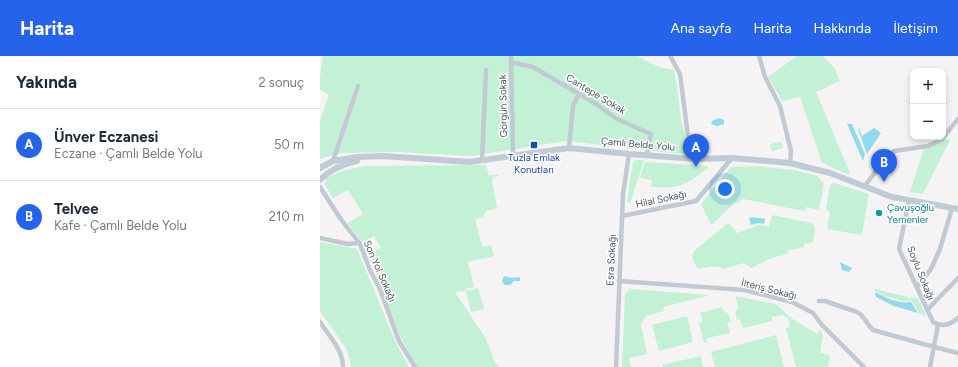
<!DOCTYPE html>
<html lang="tr">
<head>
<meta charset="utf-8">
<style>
  body { margin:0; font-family:Figtree,sans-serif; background:#f2f2f3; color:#1f2937 }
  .controls { position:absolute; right:12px; top:12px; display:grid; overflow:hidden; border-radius:8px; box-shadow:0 2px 6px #0003 }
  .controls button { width:36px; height:36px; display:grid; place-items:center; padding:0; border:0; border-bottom:1px solid #e0e1e3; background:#fff; color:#1f2937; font:20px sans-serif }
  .you { position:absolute; left:405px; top:133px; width:14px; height:14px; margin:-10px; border:3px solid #fff; border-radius:50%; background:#1a73e8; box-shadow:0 0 0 6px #1a73e833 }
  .badge { display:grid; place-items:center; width:26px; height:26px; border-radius:50%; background:#2563eb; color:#fff; font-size:13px; font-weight:700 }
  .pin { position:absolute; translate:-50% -33px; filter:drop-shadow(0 1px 2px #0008) }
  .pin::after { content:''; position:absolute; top:21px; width:14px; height:12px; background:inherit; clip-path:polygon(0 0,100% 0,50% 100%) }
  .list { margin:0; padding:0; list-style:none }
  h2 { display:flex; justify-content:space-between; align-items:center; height:52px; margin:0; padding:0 16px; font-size:17px }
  h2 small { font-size:13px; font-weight:400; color:#747a83 }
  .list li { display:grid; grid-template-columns:26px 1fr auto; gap:12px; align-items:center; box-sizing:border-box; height:72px; padding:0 16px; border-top:1px solid #e0e1e3 }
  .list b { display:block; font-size:15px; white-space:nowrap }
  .list p { margin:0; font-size:13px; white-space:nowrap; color:#747a83 }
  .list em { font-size:13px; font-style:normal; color:#747a83 }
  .map { position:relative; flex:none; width:638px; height:311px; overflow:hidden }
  header { display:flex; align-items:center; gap:24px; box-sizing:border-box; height:56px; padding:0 20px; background:#2563eb; color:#fff }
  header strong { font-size:19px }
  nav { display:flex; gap:22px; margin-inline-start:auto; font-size:14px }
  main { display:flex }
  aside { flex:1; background:#fff }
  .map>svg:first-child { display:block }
  .green { fill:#c3f1d5 }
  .water { fill:#90daee }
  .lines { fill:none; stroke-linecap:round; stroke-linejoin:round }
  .street { stroke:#c1cad2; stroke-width:4.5 }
  .secondary { stroke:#c1cbd6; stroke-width:6 }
  .transit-dot { fill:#1a4fb4; stroke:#fff; stroke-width:1.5 }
  .culture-dot { fill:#0f9aa8; stroke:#fff; stroke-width:1.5 }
  .labels { text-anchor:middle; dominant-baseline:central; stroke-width:3; stroke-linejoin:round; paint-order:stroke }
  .street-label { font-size:10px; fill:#4a5661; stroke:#fff }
  .transit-label { font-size:10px; fill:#164399; stroke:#fff }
  .culture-label { font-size:10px; fill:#0d838f; stroke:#fff; text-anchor:start }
</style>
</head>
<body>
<header>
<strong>Harita</strong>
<nav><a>Ana sayfa</a><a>Harita</a><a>Hakkında</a><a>İletişim</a></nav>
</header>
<main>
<aside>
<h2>Yakında<small>2 sonuç</small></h2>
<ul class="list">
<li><span class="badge">A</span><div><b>Ünver Eczanesi</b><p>Eczane · Çamlı Belde Yolu</p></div><em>50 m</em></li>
<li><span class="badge">B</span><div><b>Telvee</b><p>Kafe · Çamlı Belde Yolu</p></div><em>210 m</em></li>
</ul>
</aside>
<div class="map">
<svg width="638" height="311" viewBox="0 0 638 311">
  <rect width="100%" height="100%" fill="#f5f3f3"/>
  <g class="green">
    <path d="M3,0H317L339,11L354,14L357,30L361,64L371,99L246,85L151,100L76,96L20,97L0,103V65L9,39L0,34V21Z"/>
    <path d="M477,0H503L515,13L520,25L496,36L530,117L527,118L502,107L480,41L462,45L450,24L448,21Z"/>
    <path d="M626,83L630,84L603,138L590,136L604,93L609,92Z"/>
    <path d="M462,86L463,92L452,95L450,88Z"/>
    <path d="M316,104H324L310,148L307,145L313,106Z"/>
    <path d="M325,106L388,110V112C365,129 360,133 331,131L332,124L320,122Z"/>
    <path d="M166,109L169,120L179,118V120L173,121V124L172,125L177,152L166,155L163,161L155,163L162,191L171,189L174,200L148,206L154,231L145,233L146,235L158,232L164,253L151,256L146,235L135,236L166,283L175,307L180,311H97L80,280L48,197L61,192L54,180L43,187L28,167L43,158L28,134L13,142L5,129L7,122L21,115L45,110Z"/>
    <path d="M436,110L474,114L497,120L504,128L499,154L486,151L485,155L423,143L414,148L391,169L381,148L411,111Z"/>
    <path d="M514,127L549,138L542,179L507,173L510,157L506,153L510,129Z"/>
    <path d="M452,159L492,167L495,172L493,186L484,188L483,192L468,194L469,197L452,202L431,212L424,207L403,213C394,208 387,212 378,213L372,202L374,195L408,167L417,177L439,169L449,171Z"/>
    <path d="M0,186L37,193L76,287L89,311H31L30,305L26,292L0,255Z"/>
    <path d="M310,233L390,239L343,251L344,255L326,260L321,268L327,298L309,302L311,311H302L305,238Z"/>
    <path d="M554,233L588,241L590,245C581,247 580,243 572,242C564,240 561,239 554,234Z"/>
    <path d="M415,240L456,248L471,262L497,278L500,273L503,279L500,297L510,299L508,311H476L466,272L470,271L468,262L463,259L452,261V265L423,272L420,264H417L415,255L418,253V248Z"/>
    <path d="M589,241L598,243L606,260L600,258Z"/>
    <path d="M402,251L403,255L406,257H408L411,266L407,267L410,277L387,282V286L384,287L379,267L383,266L380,257Z"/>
    <path d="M367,260L373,286L339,295L332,269Z"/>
    <path d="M456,279L464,311H395L391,296Z"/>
    <path d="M381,300L383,311H343L342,309Z"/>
  </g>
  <g class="water">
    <path d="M399,62L404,64V68L397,70L391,68L392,65Z"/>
    <path d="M527,68H532L545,98L543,105Z"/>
    <path d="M539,72L542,80L554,72L561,77L547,98L538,73Z"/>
    <path d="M431,161L445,163L444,168L438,167L431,169L429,163Z"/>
    <path d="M520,206L532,212L529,216L522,214Z"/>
    <path d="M185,220L191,222L199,221L200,222V225H194L190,229H185L182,226L183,222Z"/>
    <path d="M555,236C566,242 579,248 591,246L598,257L574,250L556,241Z"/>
  </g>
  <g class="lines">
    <g class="street">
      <path d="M191,0L193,99"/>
      <path d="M350,0L360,18L368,80L376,103"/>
      <path d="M439,0L445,21L460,50L471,95L470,107"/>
      <path d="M191,6L213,11L276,48L297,63L331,78L327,99"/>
      <path d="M249,92L253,50L259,38"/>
      <path d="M13,105L38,30"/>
      <path d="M162,105L166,14"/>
      <path d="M545,130L563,105L574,95L608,90L622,83L638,63"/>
      <path d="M0,131L20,162L40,188L50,214L60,233L79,285L95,311"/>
      <path d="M589,144L579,193L613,266C621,271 630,269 638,262"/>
      <path d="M302,160L376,145L412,102"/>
      <path d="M0,182L28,188L39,187"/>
      <path d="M299,225L425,234L472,246L493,257L502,269L544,311"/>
      <path d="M597,231L611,213L620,193L632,152"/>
      <path d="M499,245H505L537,256C545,260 547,269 553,274L614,291L638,297"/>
      <path d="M607,254L638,222"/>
      <path d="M0,266C9,280 23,294 23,311"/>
      <path d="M296,311L303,138L309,98"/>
      <path d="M610,311L618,269"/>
    </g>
    <g class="secondary">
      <path d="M0,112L13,105L37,101L63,100L150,106L249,92L309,98L376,103L412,102L470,107L510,117L572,141L638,153"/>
      <path d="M0,124C10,114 22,108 37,105"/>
    </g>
  </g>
  <rect class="transit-dot" x="210" y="85" width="8" height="8" rx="2"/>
  <circle class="culture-dot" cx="559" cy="157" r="4"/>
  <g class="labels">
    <g class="street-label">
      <text transform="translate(276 38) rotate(31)">Cantepe Sokak</text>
      <text transform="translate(183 50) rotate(-91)">Görgün Sokak</text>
      <text transform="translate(318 88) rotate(5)">Çamlı Belde Yolu</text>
      <text transform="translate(341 143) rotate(-12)">Hilal Sokağı</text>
      <text transform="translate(291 204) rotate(-87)">Esra Sokağı</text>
      <text transform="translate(60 215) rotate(66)">Son Yol Sokağı</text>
      <text transform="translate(601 217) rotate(68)">Soylu Sokağı</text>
      <text transform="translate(449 233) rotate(14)">İlteriş Sokağı</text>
    </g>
    <g class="transit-label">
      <text x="214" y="101">Tuzla Emlak<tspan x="214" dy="12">Konutları</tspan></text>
    </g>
    <g class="culture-label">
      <text x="567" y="151">Çavuşoğlu<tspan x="567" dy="12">Yemenler</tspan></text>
    </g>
  </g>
</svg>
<div class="controls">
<button>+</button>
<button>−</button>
</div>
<div class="you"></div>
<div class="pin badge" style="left:376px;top:111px">A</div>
<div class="pin badge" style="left:564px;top:126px">B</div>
</div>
</main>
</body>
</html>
